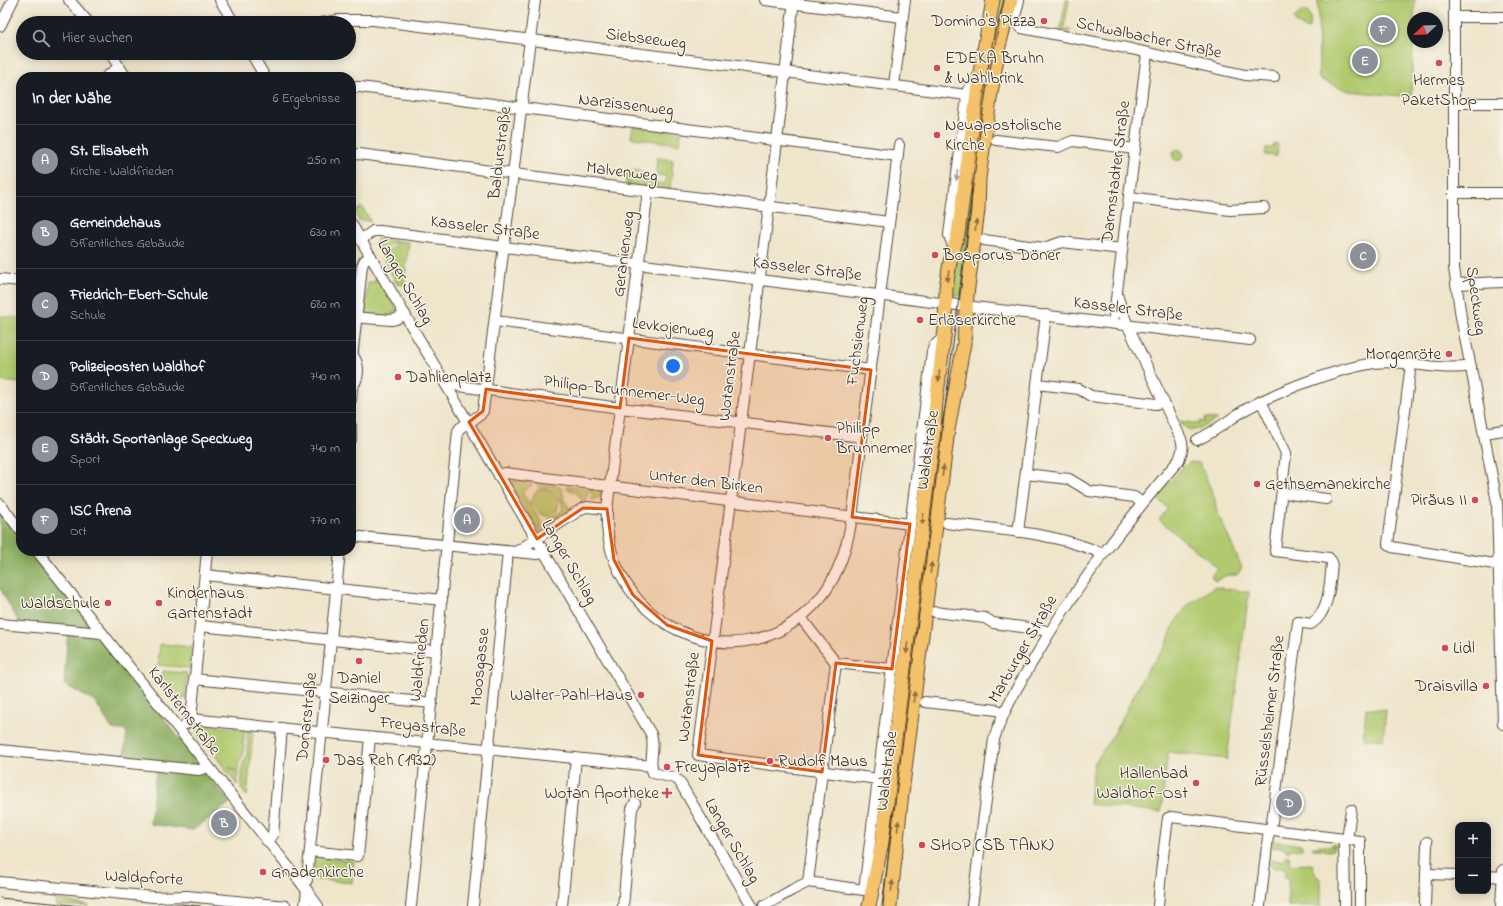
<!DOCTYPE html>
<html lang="de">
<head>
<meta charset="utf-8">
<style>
  body { margin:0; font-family:"Indie Flower",sans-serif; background:#20242c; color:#f1f3f6 }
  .controls { position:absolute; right:12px; bottom:12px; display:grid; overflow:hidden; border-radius:8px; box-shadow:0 2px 10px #0003 }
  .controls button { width:36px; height:36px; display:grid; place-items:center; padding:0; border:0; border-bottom:1px solid #363941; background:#171b24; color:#f1f3f6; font:20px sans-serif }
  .compass { position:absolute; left:1407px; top:12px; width:36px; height:36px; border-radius:50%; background:#171b24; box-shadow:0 2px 10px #0003; rotate:247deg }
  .you { position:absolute; left:673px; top:366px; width:14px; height:14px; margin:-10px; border:3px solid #fff; border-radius:50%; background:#1a73e8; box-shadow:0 0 0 6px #1a73e833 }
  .badge { display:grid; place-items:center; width:26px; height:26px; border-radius:50%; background:#8c9099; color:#fff; font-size:13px; font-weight:700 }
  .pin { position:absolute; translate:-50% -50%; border:2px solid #fff; box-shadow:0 1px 4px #0006 }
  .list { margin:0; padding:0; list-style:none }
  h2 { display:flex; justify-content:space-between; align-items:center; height:52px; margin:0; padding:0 16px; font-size:17px }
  h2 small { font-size:13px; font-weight:400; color:#9ea1a6 }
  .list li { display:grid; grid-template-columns:26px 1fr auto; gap:12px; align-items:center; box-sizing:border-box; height:72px; padding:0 16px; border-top:1px solid #363941 }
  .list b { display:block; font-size:15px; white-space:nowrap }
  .list p { margin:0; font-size:13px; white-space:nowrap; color:#9ea1a6 }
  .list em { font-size:13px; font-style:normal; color:#9ea1a6 }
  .icon { flex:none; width:22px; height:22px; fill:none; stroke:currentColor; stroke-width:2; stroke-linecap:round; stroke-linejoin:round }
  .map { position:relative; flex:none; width:1503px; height:906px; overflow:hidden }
  .search { position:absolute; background:#171b24; box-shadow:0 2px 10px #0003; left:16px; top:16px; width:340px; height:44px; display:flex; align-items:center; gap:10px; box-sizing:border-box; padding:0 14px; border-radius:22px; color:#9ea1a6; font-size:15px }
  .panel { position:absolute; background:#171b24; box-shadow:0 2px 10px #0003; left:16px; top:72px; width:340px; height:484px; border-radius:16px }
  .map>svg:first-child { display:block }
  .green { fill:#b1ca6f; stroke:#767a46 }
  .forest { fill:#8cae62; stroke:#646c40 }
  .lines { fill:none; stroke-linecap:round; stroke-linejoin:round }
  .minor-casing { stroke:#564638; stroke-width:12 }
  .major-casing { stroke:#564638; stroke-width:15 }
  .minor { stroke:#fff; stroke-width:10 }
  .major { stroke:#f4c26a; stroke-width:13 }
  .tram { stroke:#3b2a1e; stroke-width:1 }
  .oneway { fill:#a79f9a }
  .oneway2 { fill:#8e6e40 }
  .marked { fill:#df570d; fill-opacity:0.2; stroke:#df570d; stroke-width:3; stroke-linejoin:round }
  .poi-dot { fill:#d1495b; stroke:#f7f3e8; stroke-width:1.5 }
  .labels { text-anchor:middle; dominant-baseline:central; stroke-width:3; stroke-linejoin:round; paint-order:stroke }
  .poi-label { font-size:17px; fill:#3b2a1e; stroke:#f7f3e8; text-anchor:start }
  .street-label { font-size:17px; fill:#3b2a1e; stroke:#f7f3e8 }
</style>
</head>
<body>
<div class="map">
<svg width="1503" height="906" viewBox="0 0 1503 906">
  <rect width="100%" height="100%" fill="#f7f3e8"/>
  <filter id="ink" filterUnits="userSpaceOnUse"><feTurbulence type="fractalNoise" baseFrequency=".025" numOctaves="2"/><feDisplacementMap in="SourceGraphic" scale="8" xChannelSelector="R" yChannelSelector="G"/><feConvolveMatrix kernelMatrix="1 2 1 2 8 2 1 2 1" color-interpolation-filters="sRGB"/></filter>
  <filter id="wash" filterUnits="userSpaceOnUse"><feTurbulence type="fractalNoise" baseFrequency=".012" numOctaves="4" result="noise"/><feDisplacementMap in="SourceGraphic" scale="16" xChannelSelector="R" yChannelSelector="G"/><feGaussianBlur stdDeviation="0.9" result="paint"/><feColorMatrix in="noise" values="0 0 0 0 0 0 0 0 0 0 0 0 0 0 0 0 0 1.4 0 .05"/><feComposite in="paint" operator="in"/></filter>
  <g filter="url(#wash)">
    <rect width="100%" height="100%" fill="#eee5ca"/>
    <g class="green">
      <path d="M996,0H1007L971,217L962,277H964L962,296L954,295L952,292L958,254H959L980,99Z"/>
      <path d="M1066,0H1069L1064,28L1070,29L1069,32L1060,31Z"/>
      <path d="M1318,0H1415L1411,97L1349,91L1319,79Z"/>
      <path d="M1306,10C1310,14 1311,21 1310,27L1307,29L1297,24L1294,18L1301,12Z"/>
      <path d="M633,126L681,132L680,144L631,138Z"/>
      <path d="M1274,144H1278L1277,156L1265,155L1266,148H1273Z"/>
      <circle cx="1178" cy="155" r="5.5"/>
      <path d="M657,158L673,160L670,190L655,189L656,183L665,184L666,176L657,175L656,170Z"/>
      <path d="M636,170L641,171L644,175L643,187L626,185L627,174Z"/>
      <path d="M647,176L653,177L652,188L645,187Z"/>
      <path d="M362,207L371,221L359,220L354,212Z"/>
      <path d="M377,239L396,241V242L378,250L376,245Z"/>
      <path d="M399,241L409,242L404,285L397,284L382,256Z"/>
      <path d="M378,278L397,309C390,320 376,315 365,314L368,282H375V279Z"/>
      <path d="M0,316L21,318V383L0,381Z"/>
      <path d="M1205,418L1217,419C1205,427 1189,438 1180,421L1200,424V421L1205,422Z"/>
      <path d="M1190,462L1199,463L1201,466L1215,499L1216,509L1242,568L1237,575H1227L1215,581L1211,576L1218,568L1159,520L1168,508L1156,498L1183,467Z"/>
      <path d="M514,480L532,482V485L522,492L541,522L542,530L539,532L511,485Z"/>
      <path d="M538,482L559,486L562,488L564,498L560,500C556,491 548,488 538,487L536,483Z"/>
      <path d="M568,486L600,490L602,492V496L592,500L591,498L593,495L591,492L586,494L587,501L584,502L576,492L567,489L566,487Z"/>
      <path d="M545,489L552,493L559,500L557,511L550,517L540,514L530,502L537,490Z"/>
      <path d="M564,500L571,510L546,528L545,523L562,511L563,509L561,501Z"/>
      <path d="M1214,587L1249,592L1227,759L1168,752L1161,812L1089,804L1094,764L1114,734L1147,670L1166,646L1174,624L1188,605Z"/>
      <path d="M160,644L192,647L190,668L158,665Z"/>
      <path d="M163,671L187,673L185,699L170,697L162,687Z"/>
      <path d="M1366,708L1386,710L1383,740L1363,738Z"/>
      <path d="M198,724L245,729L244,741L241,742L244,744L243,755L239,762L238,771L230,767L229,768L238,773L237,785C223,767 211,748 196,732Z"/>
      <path d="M248,729L253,730L247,796L241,789L243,764L247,756Z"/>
      <path d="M1273,841L1302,845V849H1289V852L1286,851V848L1272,847Z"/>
      <path d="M1332,844L1338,845V847H1333V850L1329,851L1324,850L1323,849H1313V847H1319V845L1332,847Z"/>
      <path d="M1285,856H1289L1290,865L1312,864L1316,876L1321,879V906H1288V878H1285V868H1271V860L1284,861Z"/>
      <path d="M315,857L354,861L352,883L313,879Z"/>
      <path d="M57,899L89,906H56Z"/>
    </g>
    <path class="forest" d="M0,508L21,535V551H33L230,803L193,830L150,824L157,762L124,758L127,731L112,729L95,702L64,684L68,628L19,623L0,588Z"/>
  </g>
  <g filter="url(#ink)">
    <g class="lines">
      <defs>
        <g id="minor">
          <path d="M69,0L89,23"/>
          <path d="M220,0L234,23"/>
          <path d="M765,0L902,17"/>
          <path d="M794,0L769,207L698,755L878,779"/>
          <path d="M1019,0C1017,9 1011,23 1022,28L1131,49L1245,75L1274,77"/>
          <path d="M1454,0V268L1461,317L1497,502L1503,724"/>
          <path d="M1454,17H1503"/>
          <path d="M321,23L339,20H373L967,95"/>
          <path d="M0,26L13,0"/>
          <path d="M110,53L126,77"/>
          <path d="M251,53L265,77"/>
          <path d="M106,77L119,67"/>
          <path d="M894,85L905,0"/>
          <path d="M351,87H360L898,156"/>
          <path d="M1454,103H1503"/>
          <path d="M996,140L1058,147L1073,141L1135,149"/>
          <path d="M351,155L359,154L889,222"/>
          <path d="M648,191L607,509C601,619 731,688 812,607C837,583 847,550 852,517L899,145"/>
          <path d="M1454,193H1503"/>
          <path d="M1129,197L1230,210L1264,208"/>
          <path d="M351,223L651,734C656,747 648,762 653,773L675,778L679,781L752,906"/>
          <path d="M362,239L373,231H380L932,302L1250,340"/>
          <path d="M984,240L1044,248L1062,242L1122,249"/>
          <path d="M954,249L949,235L968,90L979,78"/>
          <path d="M0,279L21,281"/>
          <path d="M1456,284L1503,282"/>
          <path d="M351,317L391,320L396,319L405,314"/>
          <path d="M495,321L871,370"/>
          <path d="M1113,323L1147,53"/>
          <path d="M1411,364L1388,544L1392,547L1500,565"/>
          <path d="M351,368L362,266L364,261L371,256"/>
          <path d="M351,384L352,387L351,400"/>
          <path d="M1037,384L1079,389L1091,396L1156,404L1163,401"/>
          <path d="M452,385L620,408L862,437"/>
          <path d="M352,387C359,379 360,366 354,357"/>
          <path d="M351,426V440"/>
          <path d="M1485,433L1503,430"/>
          <path d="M1197,440C1215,432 1231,418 1248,408C1281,390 1336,369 1374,363C1406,359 1438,372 1471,366"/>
          <path d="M1026,474L1069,479L1089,491L1134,497L1142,503"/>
          <path d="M499,476L505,473L910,524"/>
          <path d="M1283,493L1326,499"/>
          <path d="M0,504L21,531"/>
          <path d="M947,523C990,529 1035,531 1076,544C1085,547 1094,549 1102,554"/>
          <path d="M1018,532L1046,315"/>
          <path d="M351,536L516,552L537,554L545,553"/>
          <path d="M37,551L302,884L318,906"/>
          <path d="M516,552L583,508L587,507L607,509"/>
          <path d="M205,575L442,600"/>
          <path d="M935,612L985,618L993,623L1043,630L1049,633"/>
          <path d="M801,618L836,663L892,669"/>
          <path d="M0,624L102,633"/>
          <path d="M200,626L437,651"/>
          <path d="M194,679L432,703"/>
          <path d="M925,702L997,710L1003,713"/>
          <path d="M191,719L652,766"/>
          <path d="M186,724L191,719L207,551"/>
          <path d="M0,750L199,770L208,767"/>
          <path d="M266,840L273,835L282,728"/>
          <path d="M1344,840L1345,906"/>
          <path d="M1347,840L1351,810"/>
          <path d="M310,851L358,856L370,738"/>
          <path d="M1426,874L1458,875"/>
          <path d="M1488,876L1503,877"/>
          <path d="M0,882L154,897L187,896L286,906"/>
          <path d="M808,882L836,663"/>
          <path d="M302,884L307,880V878L340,551"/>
          <path d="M305,906L307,890"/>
          <path d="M411,906L458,431L460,428L480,415L483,411L535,0"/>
          <path d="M473,906L508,552"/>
          <path d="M562,906L576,758"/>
          <path d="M623,906L632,809L635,803"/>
          <path d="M764,906L792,890L808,882L864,890L932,352L934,346L944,337"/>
          <path d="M972,906L994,739C1003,711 1018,686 1033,661C1074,588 1125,523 1179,460C1182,452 1184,447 1181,439L1127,324L1117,295"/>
          <path d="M1158,906L1161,872L1168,818L1171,817L1360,841V906"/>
          <path d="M1260,906L1268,837L1272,822L1298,622L1311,624C1330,612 1330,582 1332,562L1329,558L1275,551L1286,453L1261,401"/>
          <path d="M1425,906L1427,842"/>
          <path d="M1501,906L1503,870"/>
        </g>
        <g id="major">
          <path d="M869,906L882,842L934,430L936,402L945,329L946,288L950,262L958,234L979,78L993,0"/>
          <path d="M890,906L902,793L948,430L964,343L967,295L978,210L979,178L990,99L999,46L1011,0"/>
        </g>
      </defs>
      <use href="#minor" class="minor-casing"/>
      <use href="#major" class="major-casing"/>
      <use href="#minor" class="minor"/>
      <use href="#major" class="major"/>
      <g class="tram">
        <path d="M0,898L81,906"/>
        <path d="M163,906L179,904L201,906"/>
        <path d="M882,906L981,123L988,79L1004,0"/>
      </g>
    </g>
    <defs><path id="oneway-solid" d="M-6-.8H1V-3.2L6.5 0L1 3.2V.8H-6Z"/></defs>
    <use class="oneway" href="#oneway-solid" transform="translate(957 175) rotate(97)"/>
    <g class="oneway2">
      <use href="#oneway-solid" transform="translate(976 225) rotate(-83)"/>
      <use href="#oneway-solid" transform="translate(948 276) rotate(98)"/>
      <use href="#oneway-solid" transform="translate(939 376) rotate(97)"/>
      <use href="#oneway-solid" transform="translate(943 471) rotate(-83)"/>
      <use href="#oneway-solid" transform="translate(923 519) rotate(97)"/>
      <use href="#oneway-solid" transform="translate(931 568) rotate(-83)"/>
      <use href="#oneway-solid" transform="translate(907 648) rotate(97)"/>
      <use href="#oneway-solid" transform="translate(914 697) rotate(-83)"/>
      <use href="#oneway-solid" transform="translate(898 826) rotate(-84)"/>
      <use href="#oneway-solid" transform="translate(892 886) rotate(-83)"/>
    </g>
  </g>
  <path class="marked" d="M629,338L871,370L852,517L910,524L892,669L836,663L822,772L698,755L712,641L667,625L633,595L614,560L607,509L583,508L537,539L469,422L483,411L486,389L620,408Z"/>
  <g class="poi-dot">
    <circle cx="1044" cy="21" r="4"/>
    <circle cx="1439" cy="63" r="4"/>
    <circle cx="937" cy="68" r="4"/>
    <circle cx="937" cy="135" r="4"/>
    <circle cx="935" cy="255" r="4"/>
    <circle cx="920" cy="320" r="4"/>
    <circle cx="1449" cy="354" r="4"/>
    <circle cx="398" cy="377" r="4"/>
    <circle cx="828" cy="438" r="4"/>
    <circle cx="1257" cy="484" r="4"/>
    <circle cx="1475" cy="500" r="4"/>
    <circle cx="108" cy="603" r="4"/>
    <circle cx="159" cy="603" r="4"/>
    <circle cx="1445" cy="648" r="4"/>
    <circle cx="359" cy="661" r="4"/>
    <circle cx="1486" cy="686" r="4"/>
    <circle cx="641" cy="695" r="4"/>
    <circle cx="326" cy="760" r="4"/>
    <circle cx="770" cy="761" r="4"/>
    <circle cx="667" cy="767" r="4"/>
    <circle cx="1196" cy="783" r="4"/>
    <path d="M665 787h4v4h4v4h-4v4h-4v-4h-4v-4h4z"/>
    <circle cx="922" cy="845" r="4"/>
    <circle cx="263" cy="872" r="4"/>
  </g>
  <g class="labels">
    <g class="poi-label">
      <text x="1036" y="21" text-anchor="end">Domino's Pizza</text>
      <text x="945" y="58">EDEKA Bruhn<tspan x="945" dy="20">&amp; Wahlbrink</tspan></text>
      <text x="1439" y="80" text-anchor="middle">Hermes<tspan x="1439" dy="20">PaketShop</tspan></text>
      <text x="945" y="125">Neuapostolische<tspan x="945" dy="20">Kirche</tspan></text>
      <text x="943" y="255">Bosporus Döner</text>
      <text x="928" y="320">Erlöserkirche</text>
      <text x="1441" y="354" text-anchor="end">Morgenröte</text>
      <text x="406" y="377">Dahlienplatz</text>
      <text x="836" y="428">Philipp<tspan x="836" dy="20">Brunnemer</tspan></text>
      <text x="1265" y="484">Gethsemanekirche</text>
      <text x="1467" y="500" text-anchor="end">Piräus II</text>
      <text x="167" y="593">Kinderhaus<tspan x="167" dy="20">Gartenstadt</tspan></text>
      <text x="100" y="603" text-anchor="end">Waldschule</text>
      <text x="1453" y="648">Lidl</text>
      <text x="359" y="678" text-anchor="middle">Daniel<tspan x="359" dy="20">Seizinger</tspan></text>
      <text x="1478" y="686" text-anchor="end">Draisvilla</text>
      <text x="633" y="695" text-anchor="end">Walter-Pahl-Haus</text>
      <text x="334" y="760">Das Reh (1932)</text>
      <text x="778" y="761">Rudolf Maus</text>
      <text x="675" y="767">Freyaplatz</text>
      <text x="1188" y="773" text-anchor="end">Hallenbad<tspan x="1188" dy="20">Waldhof-Ost</tspan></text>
      <text x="659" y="793" text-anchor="end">Wotan Apotheke</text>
      <text x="930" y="845">SHOP (SB TANK)</text>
      <text x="271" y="872">Gnadenkirche</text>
    </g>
    <g class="street-label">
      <text transform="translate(1149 38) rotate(12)">Schwalbacher Straße</text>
      <text transform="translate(646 39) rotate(7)">Siebseeweg</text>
      <text transform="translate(626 105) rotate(7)">Narzissenweg</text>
      <text transform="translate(500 153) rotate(-83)">Baldurstraße</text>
      <text transform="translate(622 172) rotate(7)">Malvenweg</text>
      <text transform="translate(1116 172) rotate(-83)">Darmstadter Straße</text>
      <text transform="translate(485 228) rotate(7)">Kasseler Straße</text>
      <text transform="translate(624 254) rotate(-83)">Geranienweg</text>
      <text transform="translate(807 269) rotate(7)">Kasseler Straße</text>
      <text transform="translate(405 282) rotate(60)">Langer Schlag</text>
      <text transform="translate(1476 301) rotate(82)">Speckweg</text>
      <text transform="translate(1128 309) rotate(7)">Kasseler Straße</text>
      <text transform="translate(673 328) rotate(7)">Levkojenweg</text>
      <text transform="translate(858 341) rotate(-83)">Fuchsienweg</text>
      <text transform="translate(730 376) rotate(-83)">Wotanstraße</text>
      <text transform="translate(624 391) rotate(7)">Philipp-Brunnemer-Weg</text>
      <text transform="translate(928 450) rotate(-82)">Waldstraße</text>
      <text transform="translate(706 482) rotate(7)">Unter den Birken</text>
      <text transform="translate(569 562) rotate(60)">Langer Schlag</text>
      <text transform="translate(1023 649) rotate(-60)">Marburger Straße</text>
      <text transform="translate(420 660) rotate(-84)">Waldfrieden</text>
      <text transform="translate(480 667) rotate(-84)">Moosgasse</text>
      <text transform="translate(689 697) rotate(-83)">Wotanstraße</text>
      <text transform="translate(184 711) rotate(52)">Karlsternstraße</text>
      <text transform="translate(1270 711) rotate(-83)">Rüsselsheimer Straße</text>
      <text transform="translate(307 717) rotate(-84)">Donarstraße</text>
      <text transform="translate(423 727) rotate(6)">Freyastraße</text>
      <text transform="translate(887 771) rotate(-83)">Waldstraße</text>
      <text transform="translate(732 841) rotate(60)">Langer Schlag</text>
      <text transform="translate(144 878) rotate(3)">Waldpforte</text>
    </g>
  </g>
</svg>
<div class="controls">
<button>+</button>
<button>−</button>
</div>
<svg class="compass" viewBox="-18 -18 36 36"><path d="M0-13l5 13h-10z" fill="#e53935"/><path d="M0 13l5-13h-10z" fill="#9ea1a6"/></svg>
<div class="you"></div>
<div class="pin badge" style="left:467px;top:520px">A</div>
<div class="pin badge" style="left:224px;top:823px">B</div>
<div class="pin badge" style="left:1363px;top:256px">C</div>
<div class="pin badge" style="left:1289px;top:803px">D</div>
<div class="pin badge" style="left:1365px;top:61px">E</div>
<div class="pin badge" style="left:1383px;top:30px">F</div>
<div class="search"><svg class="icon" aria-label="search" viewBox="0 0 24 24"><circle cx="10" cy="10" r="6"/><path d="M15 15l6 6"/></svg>Hier suchen</div>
<section class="panel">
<h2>In der Nähe<small>6 Ergebnisse</small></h2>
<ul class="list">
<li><span class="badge">A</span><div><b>St. Elisabeth</b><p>Kirche · Waldfrieden</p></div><em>250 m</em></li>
<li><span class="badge">B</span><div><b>Gemeindehaus</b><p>Öffentliches Gebäude</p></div><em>630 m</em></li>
<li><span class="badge">C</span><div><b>Friedrich-Ebert-Schule</b><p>Schule</p></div><em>680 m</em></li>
<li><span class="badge">D</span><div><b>Polizeiposten Waldhof</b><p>Öffentliches Gebäude</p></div><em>740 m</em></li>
<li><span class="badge">E</span><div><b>Städt. Sportanlage Speckweg</b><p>Sport</p></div><em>740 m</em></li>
<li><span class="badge">F</span><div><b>ISC Arena</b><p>Ort</p></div><em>770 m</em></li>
</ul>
</section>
</div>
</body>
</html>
